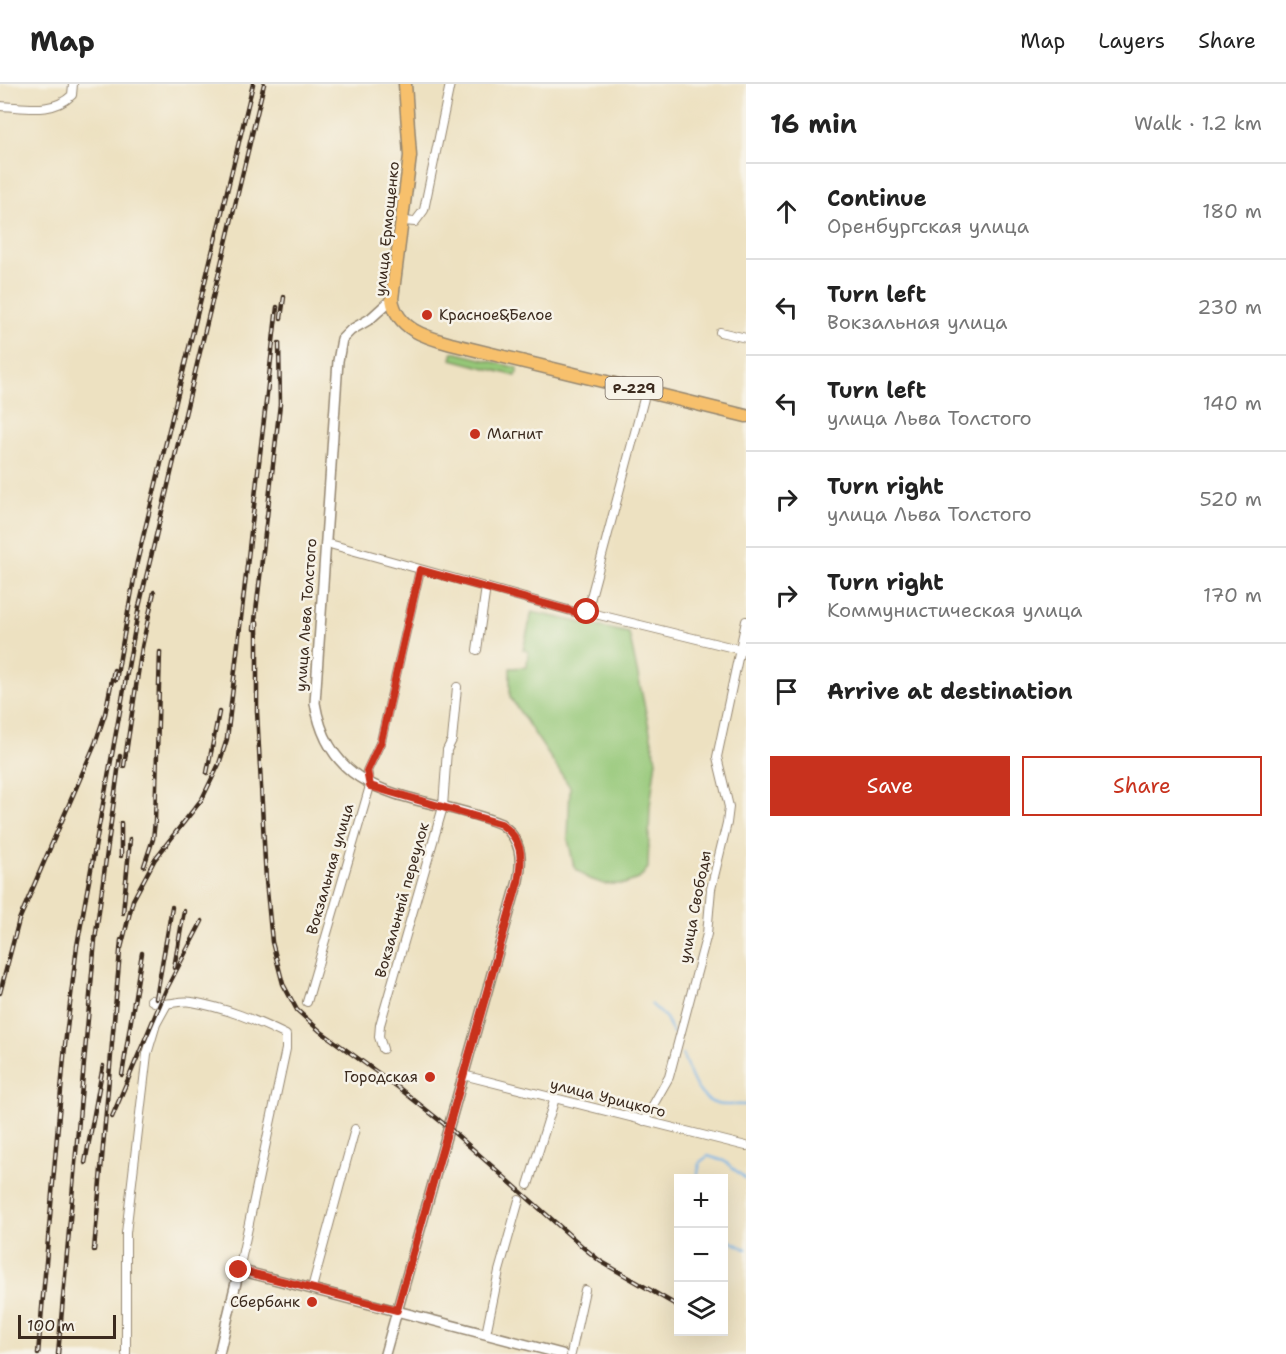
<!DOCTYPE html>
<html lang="en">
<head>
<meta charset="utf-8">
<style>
  body { margin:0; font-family:"Shantell Sans",sans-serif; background:#f2f2f2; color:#222 }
  .controls { position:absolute; right:18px; bottom:18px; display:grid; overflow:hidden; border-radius:0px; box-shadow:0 6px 24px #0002 }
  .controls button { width:54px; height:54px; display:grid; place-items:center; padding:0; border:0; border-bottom:2px solid #e0e0e0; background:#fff; color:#222; font:30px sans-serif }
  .scale { position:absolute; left:18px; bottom:15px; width:98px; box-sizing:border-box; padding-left:6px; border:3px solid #3b2a1e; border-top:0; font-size:16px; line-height:21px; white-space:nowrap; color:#3b2a1e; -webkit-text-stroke:4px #f7f3e8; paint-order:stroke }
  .stop { position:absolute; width:18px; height:18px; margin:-14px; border:4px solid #c8321e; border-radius:50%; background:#fff }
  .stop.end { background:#c8321e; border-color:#fff; box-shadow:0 2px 6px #0008 }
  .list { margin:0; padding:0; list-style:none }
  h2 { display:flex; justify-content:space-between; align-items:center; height:78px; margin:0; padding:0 24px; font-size:26px }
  h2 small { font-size:20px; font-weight:400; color:#767676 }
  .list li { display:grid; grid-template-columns:39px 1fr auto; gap:18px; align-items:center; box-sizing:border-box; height:96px; padding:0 24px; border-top:2px solid #e0e0e0 }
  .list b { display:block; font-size:22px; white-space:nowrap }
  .list p { margin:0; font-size:20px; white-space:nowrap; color:#767676 }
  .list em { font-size:20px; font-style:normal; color:#767676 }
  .actions { display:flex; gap:12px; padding:18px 24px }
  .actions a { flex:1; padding:14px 0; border:2px solid #c8321e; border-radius:0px; text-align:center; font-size:21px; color:#c8321e }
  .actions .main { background:#c8321e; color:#fff }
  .icon { flex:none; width:33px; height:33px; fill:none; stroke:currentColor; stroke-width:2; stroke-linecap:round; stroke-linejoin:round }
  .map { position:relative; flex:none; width:746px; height:1270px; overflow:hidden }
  header { display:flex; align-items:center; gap:36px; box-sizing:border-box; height:84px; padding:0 30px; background:#fff; border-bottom:2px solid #e0e0e0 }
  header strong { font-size:28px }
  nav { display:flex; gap:33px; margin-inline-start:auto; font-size:21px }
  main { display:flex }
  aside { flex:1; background:#fff }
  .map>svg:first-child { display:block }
  .green { fill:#95c878; stroke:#68794b; stroke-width:1.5 }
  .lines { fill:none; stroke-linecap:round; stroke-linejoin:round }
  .stream { stroke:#76b4e9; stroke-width:2 }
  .minor-casing { stroke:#948670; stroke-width:10 }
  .tertiary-casing { stroke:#948670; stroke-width:12 }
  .trunk-casing { stroke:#948670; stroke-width:15 }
  .minor { stroke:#fff; stroke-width:8 }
  .tertiary { stroke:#fff; stroke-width:9 }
  .trunk { stroke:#f7c06c; stroke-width:12 }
  .rail-casing { stroke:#3b2a1e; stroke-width:4.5 }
  .rail { stroke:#f7f3e8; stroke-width:2; stroke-dasharray:7; stroke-linecap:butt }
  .route { stroke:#c8321e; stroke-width:8 }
  .poi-dot { fill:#c8321e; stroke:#f7f3e8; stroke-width:2 }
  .labels { text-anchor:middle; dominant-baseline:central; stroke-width:5; stroke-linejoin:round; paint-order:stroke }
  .shield { fill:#f7f3e8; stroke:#73665b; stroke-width:1.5 }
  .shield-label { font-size:14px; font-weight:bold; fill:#3b2a1e }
  .street-label { font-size:15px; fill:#3b2a1e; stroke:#f7f3e8 }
  .poi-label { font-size:15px; fill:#3b2a1e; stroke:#f7f3e8; text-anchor:start }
</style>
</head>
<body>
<header>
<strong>Map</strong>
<nav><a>Map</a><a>Layers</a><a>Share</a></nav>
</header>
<main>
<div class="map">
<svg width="746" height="1270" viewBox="0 0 746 1270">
  <rect width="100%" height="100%" fill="#f7f3e8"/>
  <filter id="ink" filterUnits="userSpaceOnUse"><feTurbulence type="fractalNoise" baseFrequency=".0167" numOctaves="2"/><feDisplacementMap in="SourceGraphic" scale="12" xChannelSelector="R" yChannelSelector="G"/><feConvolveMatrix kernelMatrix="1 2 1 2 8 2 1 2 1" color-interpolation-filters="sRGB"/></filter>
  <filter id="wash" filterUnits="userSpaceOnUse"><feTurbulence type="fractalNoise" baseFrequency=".008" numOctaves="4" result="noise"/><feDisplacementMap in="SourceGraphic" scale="24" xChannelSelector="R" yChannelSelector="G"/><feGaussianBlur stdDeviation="1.35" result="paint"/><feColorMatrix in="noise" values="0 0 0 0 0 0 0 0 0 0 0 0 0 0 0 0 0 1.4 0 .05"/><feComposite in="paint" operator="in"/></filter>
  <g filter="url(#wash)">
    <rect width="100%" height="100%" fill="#ede1c1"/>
    <g class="green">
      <path d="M453,268L518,284L516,292L451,275Z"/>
      <path d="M532,528L629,549L656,676L650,722L648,784L639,795L624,800H604L587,794L574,783L568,755L570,703L510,613V584L527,583L528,567L523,566Z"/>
    </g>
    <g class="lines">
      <g class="stream">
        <path d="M651,920L666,934L673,949"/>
        <path d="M682,970C690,987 695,1014 717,1020C726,1022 737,1020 746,1021"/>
        <path d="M697,1094L700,1078L708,1072L724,1077L746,1095"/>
        <path d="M724,1154L746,1165"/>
      </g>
    </g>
  </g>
  <g filter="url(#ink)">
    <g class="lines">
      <defs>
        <g id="minor">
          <path d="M0,22C26,23 53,30 72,11L73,0"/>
          <path d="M404,137L415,138L424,126L450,0"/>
          <path d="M720,248L746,254"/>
          <path d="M326,459L575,528H587L746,567"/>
          <path d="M587,528L646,307"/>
          <path d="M477,566L486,503"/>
          <path d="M151,916C163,925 178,915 192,918C226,924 255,936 286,951V965L239,1186"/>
          <path d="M307,918L370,702L367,687L381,657L420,486"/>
          <path d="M383,965L379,953L380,941L443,723L447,666L452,656L457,603"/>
          <path d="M463,991L746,1062"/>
          <path d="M644,1037L669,993L707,850L711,805L727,739L729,723L717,673L746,537"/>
          <path d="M528,1101L555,1014"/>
          <path d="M312,1204L355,1045"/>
          <path d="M486,1250L499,1187L519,1116"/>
          <path d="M126,1270V1149L147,970L156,940L167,920"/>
          <path d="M571,1270L585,1206"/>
        </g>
        <g id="tertiary">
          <path d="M219,1270L239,1186L562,1270"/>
          <path d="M385,1270L518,797C523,774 521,755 501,740C425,708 332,723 315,619L338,277L342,255L351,246L370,235L392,215"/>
        </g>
        <path id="trunk" d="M405,0L410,72L392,215C397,245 425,253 451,260L746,332"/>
      </defs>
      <use href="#minor" class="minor-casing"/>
      <use href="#tertiary" class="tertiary-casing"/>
      <use href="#trunk" class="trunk-casing"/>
      <use href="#minor" class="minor"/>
      <use href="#tertiary" class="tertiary"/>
      <use href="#trunk" class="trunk"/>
      <defs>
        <g id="rail">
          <path d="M281,234L284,213"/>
          <path d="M257,538V627L266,796L272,858L283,900L297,926L320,947L399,1004L449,1044L584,1164L600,1177L678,1222"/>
          <path d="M254,545L280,320L279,259"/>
          <path d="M116,596L137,478L253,0"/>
          <path d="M124,682L142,563L154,508"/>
          <path d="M207,689L219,628"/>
          <path d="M121,772V739"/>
          <path d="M144,782L153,755L155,737L160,568"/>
          <path d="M123,829L130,755"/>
          <path d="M121,864L133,816L155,775L202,715L219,680L227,655L277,223"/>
          <path d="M174,884L184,827"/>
          <path d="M0,909L19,836L95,660L105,630L114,586"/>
          <path d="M156,915L172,823"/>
          <path d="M122,991L142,869"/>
          <path d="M112,1033L166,906L202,837"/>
          <path d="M85,1079L103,982"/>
          <path d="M94,1166L121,856"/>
          <path d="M38,1270L65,961L77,862L139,523L264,0"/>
          <path d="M58,1270L95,856L120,672"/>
        </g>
      </defs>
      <use href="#rail" class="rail-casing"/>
      <use href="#rail" class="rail"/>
    </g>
  </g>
  <g class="lines" filter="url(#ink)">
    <path class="route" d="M239,1186L397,1226L518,798C523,772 523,756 501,740L370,702L367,687L381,657L420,486L575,528H587"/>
  </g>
  <g class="poi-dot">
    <circle cx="427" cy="231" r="6"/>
    <circle cx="475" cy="350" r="6"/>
    <circle cx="430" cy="993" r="6"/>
    <circle cx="312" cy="1218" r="6"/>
  </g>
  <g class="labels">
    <rect class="shield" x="605.5" y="293" width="57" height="22" rx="4.5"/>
    <g class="shield-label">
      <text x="634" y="304">Р-229</text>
    </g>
    <g class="street-label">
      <text transform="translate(387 145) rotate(-84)">улица Ермощенко</text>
      <text transform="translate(306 531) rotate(-86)">улица Льва Толстого</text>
      <text transform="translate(330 785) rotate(-74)">Вокзальная улица</text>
      <text transform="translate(402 816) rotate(-74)">Вокзальный переулок</text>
      <text transform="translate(695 823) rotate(-79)">улица Свободы</text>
      <text transform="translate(608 1014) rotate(14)">улица Урицкого</text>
    </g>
    <g class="poi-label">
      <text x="439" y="231">Красное&amp;Белое</text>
      <text x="487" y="350">Магнит</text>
      <text x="418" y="993" text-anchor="end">Городская</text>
      <text x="300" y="1218" text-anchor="end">Сбербанк</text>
    </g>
  </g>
</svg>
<div class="controls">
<button>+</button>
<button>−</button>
<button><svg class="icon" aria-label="layers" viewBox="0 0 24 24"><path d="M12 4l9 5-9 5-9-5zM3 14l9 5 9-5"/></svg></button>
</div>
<div class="scale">100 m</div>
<div class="stop" style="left:587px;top:528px"></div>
<div class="stop end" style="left:239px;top:1186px"></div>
</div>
<aside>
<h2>16 min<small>Walk · 1.2 km</small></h2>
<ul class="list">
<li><svg class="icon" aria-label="ahead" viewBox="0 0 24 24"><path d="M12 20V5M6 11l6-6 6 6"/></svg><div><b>Continue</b><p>Оренбургская улица</p></div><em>180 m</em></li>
<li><svg class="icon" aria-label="left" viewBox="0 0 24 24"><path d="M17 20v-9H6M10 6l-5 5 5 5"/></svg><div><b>Turn left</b><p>Вокзальная улица</p></div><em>230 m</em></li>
<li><svg class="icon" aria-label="left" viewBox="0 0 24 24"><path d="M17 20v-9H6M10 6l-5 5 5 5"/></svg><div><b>Turn left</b><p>улица Льва Толстого</p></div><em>140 m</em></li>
<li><svg class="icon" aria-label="right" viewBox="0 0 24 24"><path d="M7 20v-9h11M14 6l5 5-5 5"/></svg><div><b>Turn right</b><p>улица Льва Толстого</p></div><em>520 m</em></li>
<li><svg class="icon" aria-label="right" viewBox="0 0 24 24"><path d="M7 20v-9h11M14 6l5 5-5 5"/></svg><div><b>Turn right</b><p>Коммунистическая улица</p></div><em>170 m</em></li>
<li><svg class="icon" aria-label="arrive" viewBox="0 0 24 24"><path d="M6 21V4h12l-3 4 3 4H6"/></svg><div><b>Arrive at destination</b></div></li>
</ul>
<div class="actions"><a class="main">Save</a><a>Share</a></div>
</aside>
</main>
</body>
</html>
